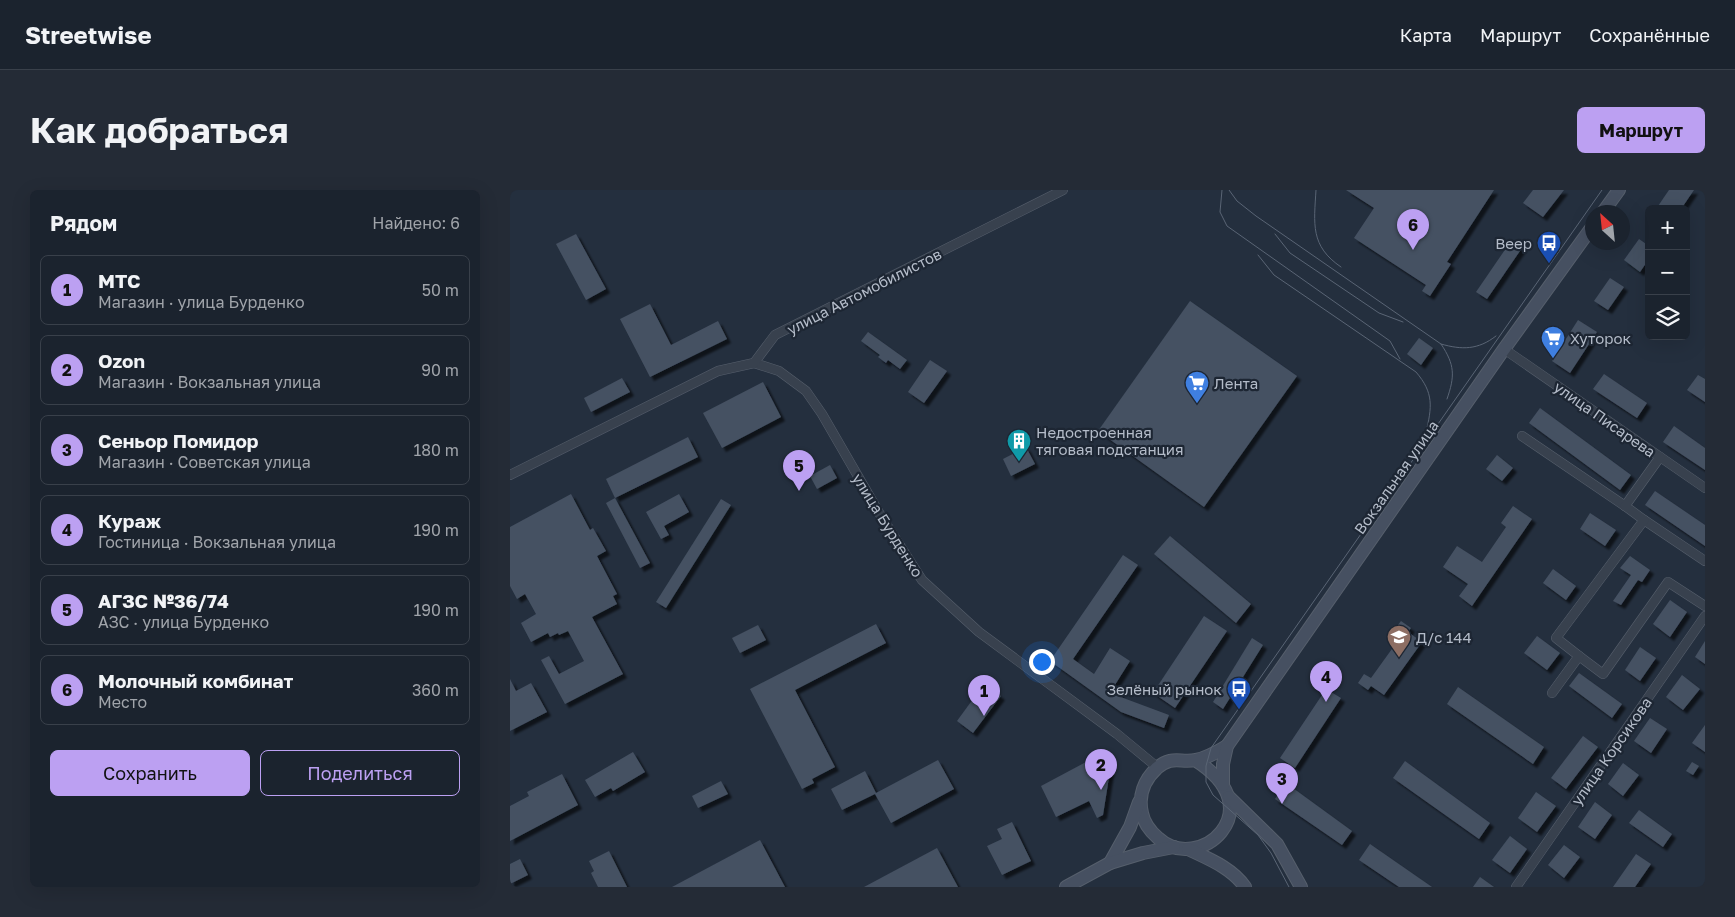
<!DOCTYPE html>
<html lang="ru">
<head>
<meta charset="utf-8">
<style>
  body { margin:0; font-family:"Golos Text",sans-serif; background:#242b36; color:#f1f3f6 }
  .controls { position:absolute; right:15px; top:15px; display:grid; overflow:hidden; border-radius:8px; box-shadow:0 5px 20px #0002 }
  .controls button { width:45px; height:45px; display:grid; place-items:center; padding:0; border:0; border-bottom:1px solid #39404a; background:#1b232e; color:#f1f3f6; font:25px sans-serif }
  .compass { position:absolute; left:1075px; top:15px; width:45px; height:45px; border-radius:50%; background:#1b232e; box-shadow:0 5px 20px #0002; rotate:333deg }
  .you { position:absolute; left:531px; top:471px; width:18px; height:18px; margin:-12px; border:4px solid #fff; border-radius:50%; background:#1a73e8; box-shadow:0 0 0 8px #1a73e833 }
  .badge { display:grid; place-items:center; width:32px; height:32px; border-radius:50%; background:#bca0f2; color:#111; font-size:16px; font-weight:700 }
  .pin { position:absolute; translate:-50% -41px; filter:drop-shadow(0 1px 2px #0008) }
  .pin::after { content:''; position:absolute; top:26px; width:18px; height:15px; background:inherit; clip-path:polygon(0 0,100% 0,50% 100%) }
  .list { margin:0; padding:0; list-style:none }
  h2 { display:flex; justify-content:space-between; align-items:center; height:65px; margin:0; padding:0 20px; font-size:21px }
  h2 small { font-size:16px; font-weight:400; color:#a0a4aa }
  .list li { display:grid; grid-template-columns:32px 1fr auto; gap:15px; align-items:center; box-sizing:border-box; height:70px; margin:0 10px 10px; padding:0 10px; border:1px solid #39404a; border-radius:8px }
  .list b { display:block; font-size:19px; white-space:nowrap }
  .list p { margin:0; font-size:16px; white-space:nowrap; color:#a0a4aa }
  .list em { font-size:16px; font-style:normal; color:#a0a4aa }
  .actions { display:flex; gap:10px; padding:15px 20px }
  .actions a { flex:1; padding:11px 0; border:1px solid #bca0f2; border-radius:8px; text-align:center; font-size:18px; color:#bca0f2 }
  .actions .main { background:#bca0f2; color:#111 }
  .icon { flex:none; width:28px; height:28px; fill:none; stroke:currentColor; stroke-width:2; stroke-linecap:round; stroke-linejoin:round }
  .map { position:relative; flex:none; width:1195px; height:697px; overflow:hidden; border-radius:8px }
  header { display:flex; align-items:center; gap:30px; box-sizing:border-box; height:70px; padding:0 25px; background:#1b232e; border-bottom:1px solid #39404a }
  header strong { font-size:24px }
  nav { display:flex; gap:28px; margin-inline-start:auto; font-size:18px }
  .intro { display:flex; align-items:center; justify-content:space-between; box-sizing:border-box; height:120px; padding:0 30px }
  h1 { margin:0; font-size:35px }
  .button { padding:12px 22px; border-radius:8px; background:#bca0f2; color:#111; font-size:18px; font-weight:700 }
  main { display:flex; gap:30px; padding:0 30px }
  aside { flex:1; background:#1b232e; border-radius:8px; box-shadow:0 5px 20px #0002 }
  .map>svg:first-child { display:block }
  .building { fill:#455162; filter:url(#shadow) }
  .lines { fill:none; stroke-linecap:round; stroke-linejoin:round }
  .minor-casing { stroke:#565f6c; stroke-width:10 }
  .secondary-casing { stroke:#565f6c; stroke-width:14 }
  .minor { stroke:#38414e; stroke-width:9 }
  .secondary { stroke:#465061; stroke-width:12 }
  .tram { stroke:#5a6575; stroke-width:1 }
  .labels { text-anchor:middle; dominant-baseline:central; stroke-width:4.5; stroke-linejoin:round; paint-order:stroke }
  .poi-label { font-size:15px; fill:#b4bcc9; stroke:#1d2633; text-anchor:start }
  .street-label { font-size:15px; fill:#b4bcc9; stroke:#1d2633 }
</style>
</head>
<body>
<header>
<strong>Streetwise</strong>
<nav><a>Карта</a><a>Маршрут</a><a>Сохранённые</a></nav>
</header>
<div class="intro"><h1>Как добраться</h1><a class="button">Маршрут</a></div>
<main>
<aside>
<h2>Рядом<small>Найдено: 6</small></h2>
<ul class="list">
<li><span class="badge">1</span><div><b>МТС</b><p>Магазин · улица Бурденко</p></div><em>50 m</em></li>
<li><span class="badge">2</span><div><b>Ozon</b><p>Магазин · Вокзальная улица</p></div><em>90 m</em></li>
<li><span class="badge">3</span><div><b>Сеньор Помидор</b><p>Магазин · Советская улица</p></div><em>180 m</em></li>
<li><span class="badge">4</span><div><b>Кураж</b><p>Гостиница · Вокзальная улица</p></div><em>190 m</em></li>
<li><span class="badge">5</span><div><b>АГЗС №36/74</b><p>АЗС · улица Бурденко</p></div><em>190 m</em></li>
<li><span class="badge">6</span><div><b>Молочный комбинат</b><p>Место</p></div><em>360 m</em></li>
</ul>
<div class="actions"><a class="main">Сохранить</a><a>Поделиться</a></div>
</aside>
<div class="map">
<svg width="1195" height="697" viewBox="0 0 1195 697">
  <defs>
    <filter id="shadow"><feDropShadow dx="4" dy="4" stdDeviation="1" flood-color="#0009"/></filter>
  </defs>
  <rect width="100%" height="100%" fill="#242f3e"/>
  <g class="building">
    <path d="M836,0H984L937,72L941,74L920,106L912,101L916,95L844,48L864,18Z"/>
    <path d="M1023,0H1054L1033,27L1013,13Z"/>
    <path d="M1159,0H1184L1171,19H1146Z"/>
    <path d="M66,44L96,99L76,110L46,54Z"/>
    <path d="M1129,49L1139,56V69L1130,82L1114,70Z"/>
    <path d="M1001,51L1012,58L977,109L966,102Z"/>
    <path d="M1100,88L1114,97L1098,120L1084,111Z"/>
    <path d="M680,111L787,186L694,317L588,241Z"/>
    <path d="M140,114L161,155L208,131L217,149L140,187L110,129Z"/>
    <path d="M1068,130L1087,142L1060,183L1042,171Z"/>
    <path d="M358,142L397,170L390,179L378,170L376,173L368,167L370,165L351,151Z"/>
    <path d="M909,148L923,158L911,175L897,164Z"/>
    <path d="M420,170L437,181L414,213L398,202Z"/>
    <path d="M1094,184L1137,213L1127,228L1083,199Z"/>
    <path d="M1188,185L1195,189V212L1177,200Z"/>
    <path d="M112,188L120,202L81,222L74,208Z"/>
    <path d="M253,192L271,227L212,258L193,223Z"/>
    <path d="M1030,218L1121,285L1110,300L1019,233Z"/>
    <path d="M1164,236L1195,258V280L1153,252Z"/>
    <path d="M178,247L188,267L105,308L96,289Z"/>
    <path d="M516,257L525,274L501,286L493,269Z"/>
    <path d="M987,265L1003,278L992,291L976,279Z"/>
    <path d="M320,275L327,288L307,299L300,286Z"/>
    <path d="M1145,301L1195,335V356L1135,315Z"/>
    <path d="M61,304L80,340L83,338L96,361L87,366L107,404L103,406L107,414L82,427L113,484L55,514L31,470L39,466L49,484L74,471L58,441L49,445L48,443L40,447L38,443L21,452L11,433L26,424L15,404L7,409L0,396V337Z"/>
    <path d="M169,304L179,322L154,336L159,345L151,349L136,322Z"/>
    <path d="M105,308L140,373L130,378L96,313Z"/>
    <path d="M211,309L221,315L156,418L146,412Z"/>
    <path d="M1003,316L1022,329L962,416L949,406L958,394L933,377L947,356L972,372L996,337L991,333Z"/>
    <path d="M1080,323L1106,340L1095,356L1070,339Z"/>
    <path d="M660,346L741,414L726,433L644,364Z"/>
    <path d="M613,365L628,375L563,469L584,484L600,458L620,471L603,498L611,503L608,506L659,525L654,538L611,522L540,471Z"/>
    <path d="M1120,366L1140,380L1132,392L1128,390L1111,415L1103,411L1121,385L1110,378Z"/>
    <path d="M1043,379L1066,396L1056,410L1033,393Z"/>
    <path d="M1160,410L1177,422L1160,447L1143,434Z"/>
    <path d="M694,426L717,441L665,518L643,503Z"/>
    <path d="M891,431L901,438L898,442L912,452L874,505L861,496L858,500L848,493L854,484L861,488L892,445L884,440Z"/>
    <path d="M366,434L376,453L285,500L325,577L302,589L304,593L292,599L240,499Z"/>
    <path d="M248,435L256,450L230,463L222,448Z"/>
    <path d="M1027,446L1050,463L1037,480L1014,463Z"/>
    <path d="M742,448L753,455L713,519L703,512Z"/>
    <path d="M1195,451V474L1185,467Z"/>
    <path d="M1130,457L1146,468L1130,491L1115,480Z"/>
    <path d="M1069,483L1112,514L1102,528L1059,496Z"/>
    <path d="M1172,485L1190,499L1173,520L1156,507Z"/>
    <path d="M0,489L6,501L21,493L37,522L0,541Z"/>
    <path d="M474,494L491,506L463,543L447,531Z"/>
    <path d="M948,497L1034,557L1023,574L937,514Z"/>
    <path d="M816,499L831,508L785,578L770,568Z"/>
    <path d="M1140,528L1157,539L1141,563L1124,551Z"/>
    <path d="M1195,535V562L1182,553Z"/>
    <path d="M1073,546L1088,557L1056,599L1041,588Z"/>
    <path d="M123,562L135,582L103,601L101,598L85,607L75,590Z"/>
    <path d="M591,564L600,581L593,625L587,628L579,611L546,627L531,596Z"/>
    <path d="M428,570L444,599L381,633L365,604L332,620L321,599L355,581L366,603Z"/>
    <path d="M895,571L980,633L969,649L883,588Z"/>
    <path d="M1182,572L1189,576L1183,585L1176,581Z"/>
    <path d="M1113,573L1129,585L1113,606L1098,594Z"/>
    <path d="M52,584L68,615L0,651V616L19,606L17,602Z"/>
    <path d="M211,591L218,604L188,618L182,606Z"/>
    <path d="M776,593L842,641L832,655L765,609Z"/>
    <path d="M1026,602L1046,616L1027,642L1008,628Z"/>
    <path d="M1085,612L1102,625L1085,649L1068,637Z"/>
    <path d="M1129,620L1162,644L1153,657L1119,633Z"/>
    <path d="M502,632L521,671L492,685L477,656L492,649L487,639Z"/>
    <path d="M1000,646L1017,659L1000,683L982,670Z"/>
    <path d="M250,650L275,697H162Z"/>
    <path d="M860,654L922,697H889L849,670Z"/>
    <path d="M1054,655L1070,667L1054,688L1038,675Z"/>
    <path d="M427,658L448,697H354Z"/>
    <path d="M99,661L117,697H88L81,683L84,681L79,671Z"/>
    <path d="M1126,664L1141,674L1125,697H1103Z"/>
    <path d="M10,669L18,685L0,694V674Z"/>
    <path d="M970,687L984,697H963Z"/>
  </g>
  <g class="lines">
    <defs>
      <g id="minor">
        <path d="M994,159L1195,298"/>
        <path d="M244,173L269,181L296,201L312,224L371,326L412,390L469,442L607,544L647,577"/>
        <path d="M1012,246L1115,316"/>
        <path d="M0,285L208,181L244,173L265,145L553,0"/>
        <path d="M1134,330L1195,371"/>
        <path d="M1069,466L1093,484L1158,392L1195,416"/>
        <path d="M1042,503L1069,466L1046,448L1134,330L1115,316L1150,267"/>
        <path d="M1006,697L1195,426"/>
      </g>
      <g id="secondary">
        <path d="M1093,22L1109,0"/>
        <path d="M685,570C765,620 688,685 648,648C640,641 634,634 632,623C628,606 634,590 647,578C662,565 670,573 686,570C697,568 707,562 717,556"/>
        <path d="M713,595V574L717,556L994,159L1082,37"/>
        <path d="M719,607L767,654L791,697"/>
        <path d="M678,659C699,669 722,678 735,697"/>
        <path d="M600,673L620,637L629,612"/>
        <path d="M556,697L600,673L633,663L664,657"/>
      </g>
    </defs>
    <use href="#minor" class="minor-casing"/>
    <use href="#secondary" class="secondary-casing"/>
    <use href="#minor" class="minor"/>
    <use href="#secondary" class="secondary"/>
    <g class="tram">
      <path d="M712,0L710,22L717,36L880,151L890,169"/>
      <path d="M719,0L727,11L746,26L931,154C945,175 945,186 937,209"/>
      <path d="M806,0C804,34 800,56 831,77"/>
      <path d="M765,44L780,63L869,123L893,132"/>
      <path d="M748,65L764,85L906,182C924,203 922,217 916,242"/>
      <path d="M931,154C952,160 968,160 986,146"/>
      <path d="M779,697L761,663L748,645L703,605L696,592V576L701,558L1092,0"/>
    </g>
  </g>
  <defs>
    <symbol id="bus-pin" viewBox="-11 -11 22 30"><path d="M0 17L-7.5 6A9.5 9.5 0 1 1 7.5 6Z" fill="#1a4fb4" stroke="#1d2633"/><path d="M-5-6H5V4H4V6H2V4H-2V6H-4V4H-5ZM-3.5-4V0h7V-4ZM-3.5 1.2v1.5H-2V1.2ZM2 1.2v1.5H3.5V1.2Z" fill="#fff"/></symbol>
    <symbol id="supermarket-pin" viewBox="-11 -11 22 30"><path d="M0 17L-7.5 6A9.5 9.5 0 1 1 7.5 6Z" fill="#3f7fe0" stroke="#1d2633"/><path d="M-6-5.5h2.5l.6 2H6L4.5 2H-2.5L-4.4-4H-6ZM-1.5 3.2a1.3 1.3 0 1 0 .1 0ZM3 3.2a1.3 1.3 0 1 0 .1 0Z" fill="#fff"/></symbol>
    <symbol id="building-pin" viewBox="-11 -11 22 30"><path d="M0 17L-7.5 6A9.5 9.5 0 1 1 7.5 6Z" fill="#0f9aa8" stroke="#1d2633"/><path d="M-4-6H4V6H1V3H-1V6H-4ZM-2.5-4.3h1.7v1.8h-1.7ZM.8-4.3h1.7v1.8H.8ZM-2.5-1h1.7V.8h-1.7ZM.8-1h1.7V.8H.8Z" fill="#fff"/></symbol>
    <symbol id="school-pin" viewBox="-11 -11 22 30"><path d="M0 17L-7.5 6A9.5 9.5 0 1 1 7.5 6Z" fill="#8d6e63" stroke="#1d2633"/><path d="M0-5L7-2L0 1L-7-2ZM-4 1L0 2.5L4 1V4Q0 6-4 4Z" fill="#fff"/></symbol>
  </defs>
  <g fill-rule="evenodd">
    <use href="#bus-pin" x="1025" y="39" width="28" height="38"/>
    <use href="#supermarket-pin" x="1029" y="134" width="28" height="38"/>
    <use href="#supermarket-pin" x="673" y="179" width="28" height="38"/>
    <use href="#building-pin" x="495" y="237" width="28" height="38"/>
    <use href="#school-pin" x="875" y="433" width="28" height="38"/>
    <use href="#bus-pin" x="715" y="485" width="28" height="38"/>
  </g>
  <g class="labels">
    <g class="poi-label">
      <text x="1022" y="53" text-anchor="end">Веер</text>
      <text x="1060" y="148">Хуторок</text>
      <text x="704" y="193">Лента</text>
      <text x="526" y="242">Недостроенная<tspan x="526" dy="17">тяговая подстанция</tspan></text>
      <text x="906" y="447">Д/с 144</text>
      <text x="712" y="499" text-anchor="end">Зелёный рынок</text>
    </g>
    <g class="street-label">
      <text transform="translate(354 101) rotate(-27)">улица Автомобилистов</text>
      <text transform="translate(1095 229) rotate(35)">улица Писарева</text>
      <text transform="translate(886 287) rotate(-55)">Вокзальная улица</text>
      <text transform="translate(378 335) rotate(58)">улица Бурденко</text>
      <text transform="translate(1101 561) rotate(-55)">улица Корсикова</text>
    </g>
  </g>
</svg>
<div class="controls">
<button>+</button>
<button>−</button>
<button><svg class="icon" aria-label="layers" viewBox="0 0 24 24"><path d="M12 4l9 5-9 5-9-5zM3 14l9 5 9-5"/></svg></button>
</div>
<svg class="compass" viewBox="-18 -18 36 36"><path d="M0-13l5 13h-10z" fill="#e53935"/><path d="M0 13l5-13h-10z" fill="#a0a4aa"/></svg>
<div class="you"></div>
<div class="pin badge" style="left:474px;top:526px">1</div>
<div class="pin badge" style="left:591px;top:600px">2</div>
<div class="pin badge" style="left:772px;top:614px">3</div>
<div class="pin badge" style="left:816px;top:512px">4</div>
<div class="pin badge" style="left:289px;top:301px">5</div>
<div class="pin badge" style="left:903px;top:60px">6</div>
</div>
</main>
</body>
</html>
